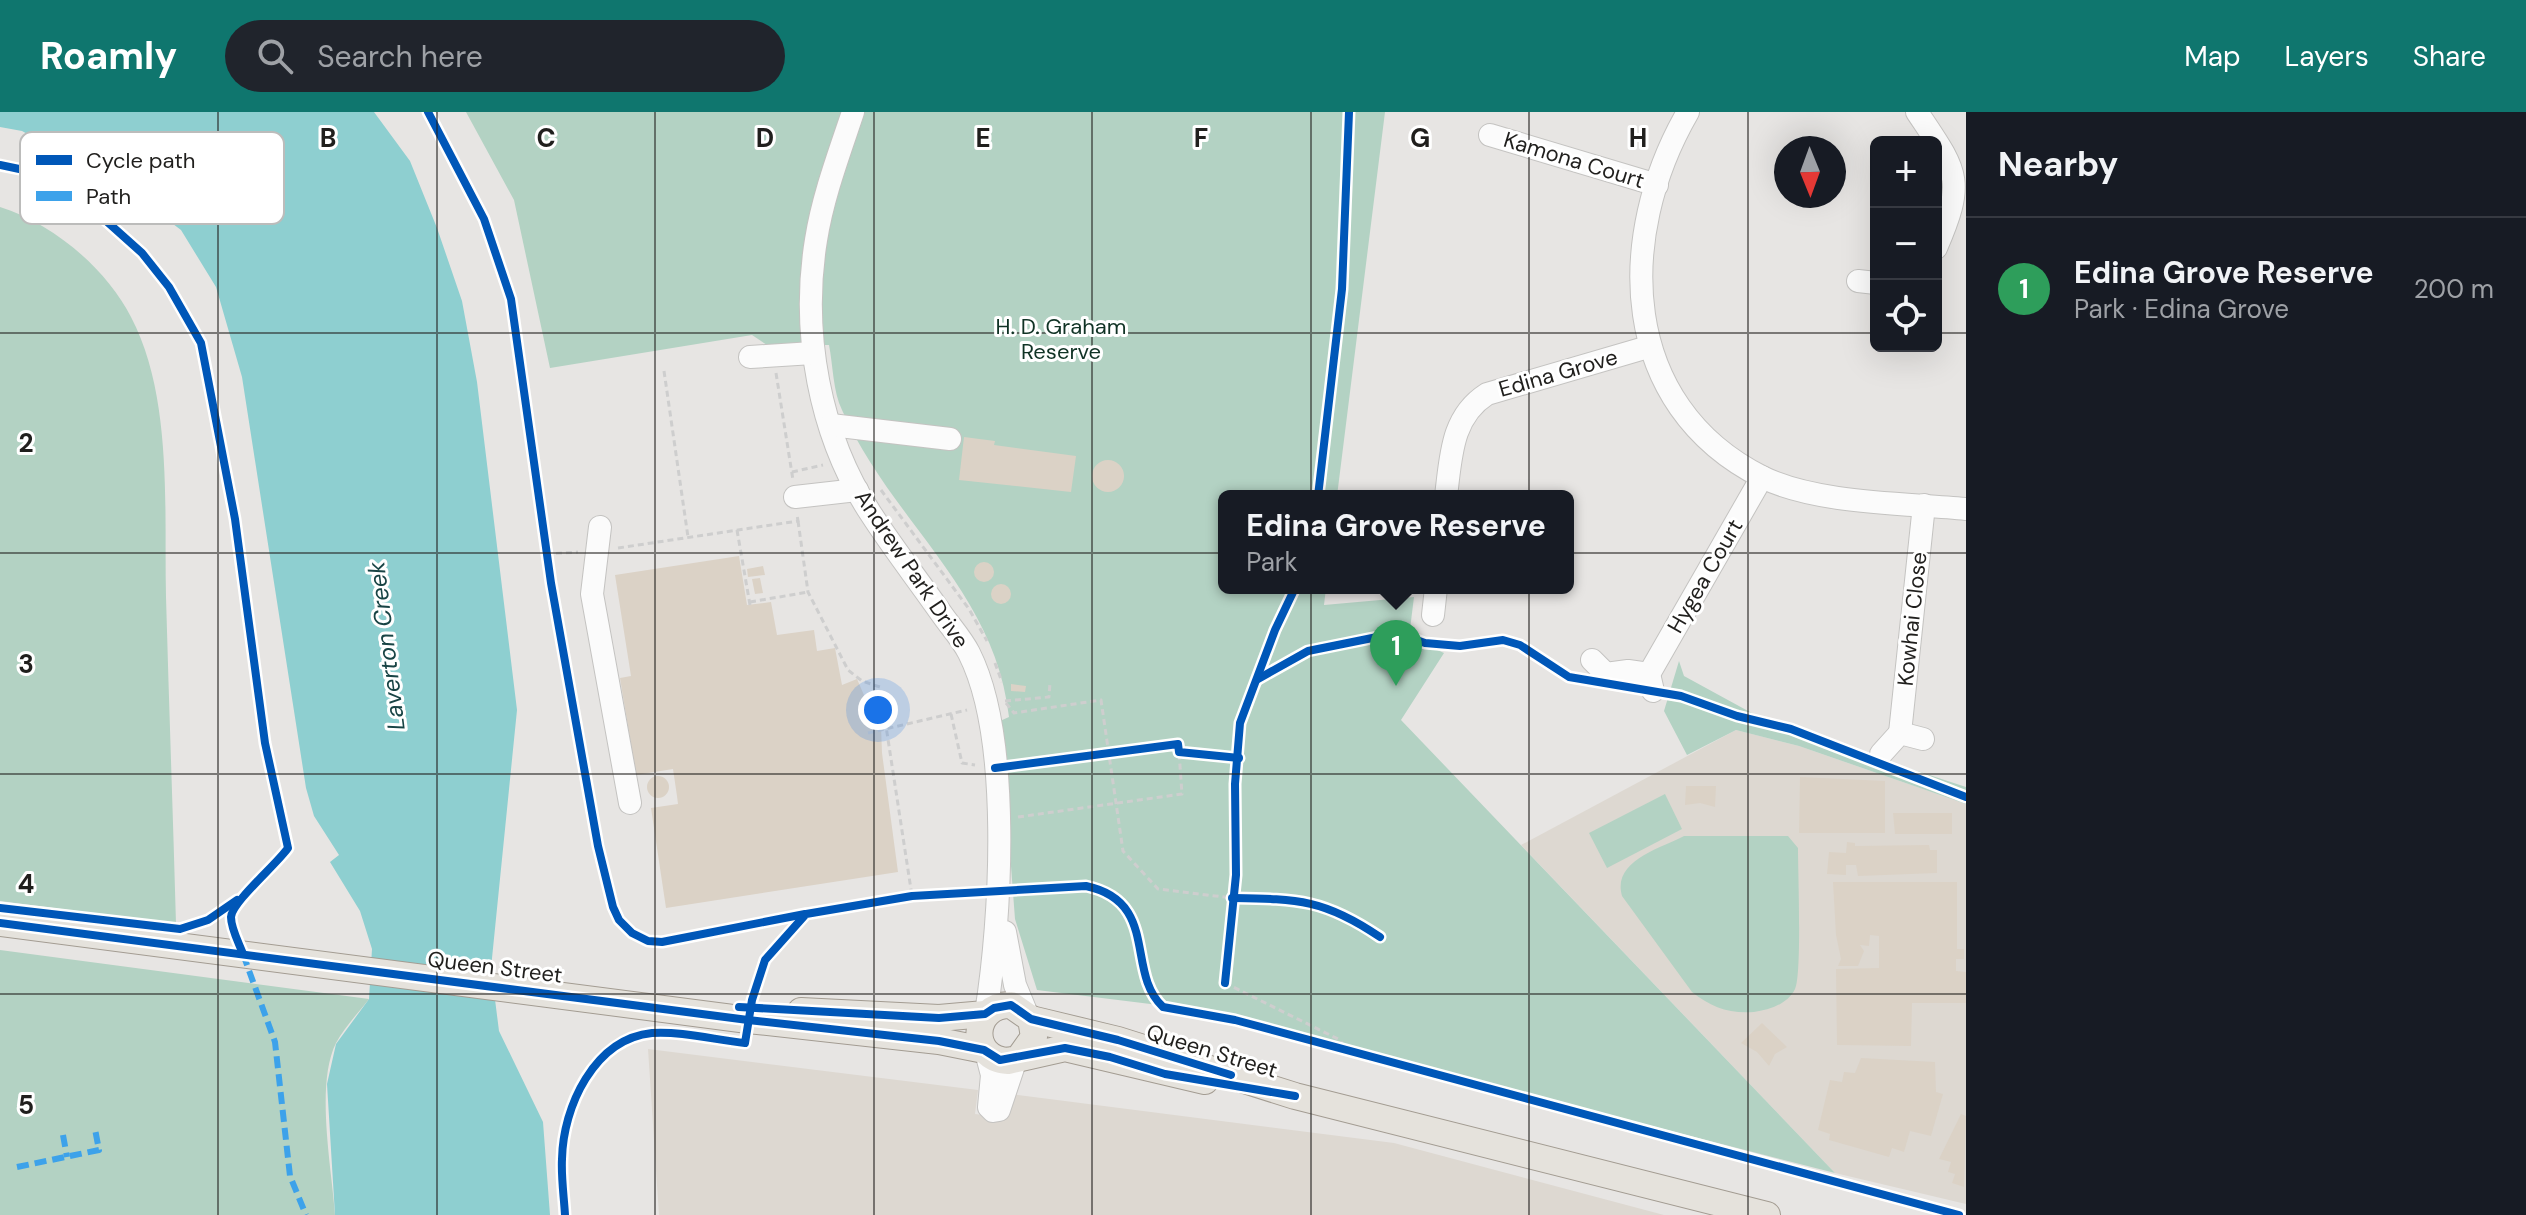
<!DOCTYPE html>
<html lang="en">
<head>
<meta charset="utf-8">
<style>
  body { margin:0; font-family:"DM Sans",sans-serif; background:#20242c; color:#f1f3f6 }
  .controls { position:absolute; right:24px; top:24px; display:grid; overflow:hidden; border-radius:12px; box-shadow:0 8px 32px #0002 }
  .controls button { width:72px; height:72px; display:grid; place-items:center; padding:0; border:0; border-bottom:2px solid #363941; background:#171b24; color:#f1f3f6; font:40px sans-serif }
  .compass { position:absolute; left:1774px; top:24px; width:72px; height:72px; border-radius:50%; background:#171b24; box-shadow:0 8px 32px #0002; rotate:179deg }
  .you { position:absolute; left:878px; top:598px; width:28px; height:28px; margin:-20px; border:6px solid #fff; border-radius:50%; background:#1a73e8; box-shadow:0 0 0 12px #1a73e833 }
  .badge { display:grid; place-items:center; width:52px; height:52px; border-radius:50%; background:#0f766e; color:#fff; font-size:26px; font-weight:700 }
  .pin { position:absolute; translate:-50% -66px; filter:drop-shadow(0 2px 4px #0008) }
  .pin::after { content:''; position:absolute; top:42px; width:28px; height:24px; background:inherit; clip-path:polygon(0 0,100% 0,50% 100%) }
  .popup { position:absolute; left:1218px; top:378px; width:356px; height:104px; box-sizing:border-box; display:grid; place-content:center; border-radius:12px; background:#171b24; filter:drop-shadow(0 2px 6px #0005); font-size:26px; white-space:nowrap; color:#9ea1a6 }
  .popup b { font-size:30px; color:#f1f3f6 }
  .popup::after { content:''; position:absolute; left:50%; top:100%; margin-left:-16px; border:16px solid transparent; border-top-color:#171b24 }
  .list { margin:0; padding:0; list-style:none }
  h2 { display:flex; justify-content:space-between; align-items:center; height:104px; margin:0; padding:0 32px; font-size:34px }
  h2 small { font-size:26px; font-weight:400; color:#9ea1a6 }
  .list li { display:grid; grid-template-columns:52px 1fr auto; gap:24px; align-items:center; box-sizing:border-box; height:144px; padding:0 32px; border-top:2px solid #363941 }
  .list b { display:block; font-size:30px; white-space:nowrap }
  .list p { margin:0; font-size:26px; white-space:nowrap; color:#9ea1a6 }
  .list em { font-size:26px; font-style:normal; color:#9ea1a6 }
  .icon { flex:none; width:44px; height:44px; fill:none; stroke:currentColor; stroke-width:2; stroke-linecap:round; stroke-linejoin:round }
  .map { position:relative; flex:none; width:1966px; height:1103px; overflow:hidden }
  header { display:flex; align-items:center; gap:48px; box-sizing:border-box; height:112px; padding:0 40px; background:#0f766e; color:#fff }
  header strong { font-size:38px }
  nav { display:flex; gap:44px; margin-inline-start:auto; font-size:28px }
  .search { width:560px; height:72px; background:#20242c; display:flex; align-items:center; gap:20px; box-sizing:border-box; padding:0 28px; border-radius:44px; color:#9ea1a6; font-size:30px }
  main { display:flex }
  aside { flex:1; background:#171b24 }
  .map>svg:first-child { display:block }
  .built { fill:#ddd8d1 }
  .green { fill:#b3d2c3 }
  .water { fill:#8ecfd0 }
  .building { fill:#dbd2c6 }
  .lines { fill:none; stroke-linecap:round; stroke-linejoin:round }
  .minor-casing { stroke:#c4c3c1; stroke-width:24 }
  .major-casing { stroke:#a39c92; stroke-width:28 }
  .path { stroke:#cecece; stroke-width:3; stroke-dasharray:6 4; stroke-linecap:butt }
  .minor { stroke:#fbfbfb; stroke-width:22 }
  .major { stroke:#e5e2dc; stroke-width:26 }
  .quiet { stroke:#3da2ea; stroke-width:6; stroke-dasharray:12 6; stroke-linecap:butt }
  .cycleway-casing { stroke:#fff; stroke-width:13 }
  .cycleway { stroke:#0057b8; stroke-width:8 }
  .grid { fill:none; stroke:#201f1d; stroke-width:2; stroke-opacity:0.55 }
  .labels { text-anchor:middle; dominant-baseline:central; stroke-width:6; stroke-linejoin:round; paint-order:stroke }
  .street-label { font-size:22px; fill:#201f1d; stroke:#fff }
  .park-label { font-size:22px; fill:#103325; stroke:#fff }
  .water-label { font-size:24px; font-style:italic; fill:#184445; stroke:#fff }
  .key { fill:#fff; stroke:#bcbcbb; stroke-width:2 }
  .key-label { font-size:22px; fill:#201f1d }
  .grid-label { font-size:26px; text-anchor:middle; font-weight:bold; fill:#201f1d; stroke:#fff; stroke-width:6; stroke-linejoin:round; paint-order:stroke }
</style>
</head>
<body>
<header>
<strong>Roamly</strong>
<div class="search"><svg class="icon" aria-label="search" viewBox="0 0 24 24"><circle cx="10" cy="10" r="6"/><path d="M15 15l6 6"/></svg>Search here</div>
<nav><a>Map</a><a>Layers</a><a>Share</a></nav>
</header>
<main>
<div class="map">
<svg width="1966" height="1103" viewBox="0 0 1966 1103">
  <rect width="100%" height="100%" fill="#e7e5e3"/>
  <g class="built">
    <path d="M1736,618L1799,634L1966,692V1092L1835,1061L1521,733Z"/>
    <path d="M648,937L978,978L975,1002L1007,1006L1011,982L1394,1031L1664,1103H659Z"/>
  </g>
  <g class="green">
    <path d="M466,0H1385L1337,384H1224V476H1326L1324,493L1414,485L1409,525L1444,541L1401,608L1835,1061L1199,898L1037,878L1015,807L1000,609L1009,605C995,478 891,409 842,298C833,280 833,253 829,233H767L752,223L550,256L514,88Z"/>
    <path d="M0,95C52,111 106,156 131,205C173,285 164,397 166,485C169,594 173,703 176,812L0,789Z"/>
    <path d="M1679,549L1684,564L1770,611L1966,675V692L1799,634L1736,618L1687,643L1664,599Z"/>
    <path d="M1665,682L1682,717L1607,756L1589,721Z"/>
    <path d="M1684,724H1788L1798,736C1798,759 1802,863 1795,877C1788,892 1769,898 1754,900C1729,902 1711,895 1692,880L1622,784C1612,749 1659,737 1684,724Z"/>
    <path d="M0,838L369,887C358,901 344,916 336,931C315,973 332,1057 335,1103H0Z"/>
  </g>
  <path class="water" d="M0,0H374L410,49L437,116L462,189L477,270L517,598L491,856L499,919L543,1010L550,1103H335L327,972L336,932L369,887L372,837L360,799L330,750L339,743L314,704L306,676L242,265L216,175L181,118L124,75L22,19L0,15Z"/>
  <g class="building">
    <path d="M964,325L995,329L994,333L1076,344L1071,380L959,368Z"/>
    <circle cx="1108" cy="364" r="16"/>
    <path d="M739,444L747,493L771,490L777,523L814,518L817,539L835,536L842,573L857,567L867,590L880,587L882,641L898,760L666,796L651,696L678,692L677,684L673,657L636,663L620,566L631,564L615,463Z"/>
    <circle cx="984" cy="460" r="10"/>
    <path d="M763,454L765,463L748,465L747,457Z"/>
    <path d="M760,466L763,481L755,482L752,467Z"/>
    <circle cx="1001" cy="482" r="10"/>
    <path d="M1011,572L1026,574L1025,580L1011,579Z"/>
    <circle cx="658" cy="675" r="11"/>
    <path d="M1800,665L1885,669V721H1799Z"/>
    <path d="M1686,674H1716L1715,695L1700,691L1685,693Z"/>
    <path d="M1893,701H1952V722H1895Z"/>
    <path d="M1847,730L1855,731V734L1929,733L1930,738H1937V761L1858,764L1856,753H1846V763L1827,762L1829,740L1846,741Z"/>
    <path d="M1833,770H1957V837H1964V847H1956V859L1966,860V891H1912L1911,934L1837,933L1836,857L1879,856V824L1870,823L1869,834L1860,833L1864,839L1858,854H1838L1841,847L1836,823Z"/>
    <path d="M1762,911L1787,935L1775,942L1769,954L1757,940L1741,931Z"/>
    <path d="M1861,946L1935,950L1936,980L1943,982L1931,1024L1910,1019L1904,1040L1892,1036L1889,1045L1829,1028L1830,1022L1818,1018L1830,968L1842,970L1844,960L1855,961Z"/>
    <path d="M1961,1002L1966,1004L1964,1075L1952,1071L1955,1062L1948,1060L1951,1050L1939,1047Z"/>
  </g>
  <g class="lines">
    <defs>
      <g id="minor">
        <path d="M853,0C839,42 823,84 816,128C801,220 819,323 871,402C893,436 918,468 941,501C950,514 962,527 969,541C1012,626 1001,807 986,901"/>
        <path d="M1688,0C1615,126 1619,293 1762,365C1817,392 1905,391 1966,397"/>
        <path d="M1917,0C1957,60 1966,67 1936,136"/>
        <path d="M1490,23L1657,73"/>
        <path d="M1858,169L1876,171"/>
        <path d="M750,245L813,241"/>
        <path d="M831,313L950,327"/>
        <path d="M1446,384C1451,345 1451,305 1487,282L1648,235"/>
        <path d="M795,385L857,378"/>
        <path d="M600,415L592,482L630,691"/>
        <path d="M1433,503L1436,476"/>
        <path d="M1592,548L1606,562L1628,559L1649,562L1653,579"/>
        <path d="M1649,562L1762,365"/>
        <path d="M1900,621L1924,393"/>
        <path d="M1881,642L1900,621L1923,627"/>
        <path d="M1005,820L1015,873L1027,902"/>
        <path d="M986,940L992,963L989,995L993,999L999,998L1016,947"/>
      </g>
      <g id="major">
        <path d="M0,811L748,908L939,929L984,938"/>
        <path d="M801,899L939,906L985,902"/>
        <path d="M1031,907L1118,928L1295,984L1767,1103"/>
        <path d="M1019,946L1034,925L1031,907L1011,893C971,892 968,947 1008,949L1065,936L1205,969"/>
      </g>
    </defs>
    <use href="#minor" class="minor-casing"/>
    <use href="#major" class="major-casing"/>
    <g class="path">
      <path d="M664,259L688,425"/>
      <path d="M776,261L793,368"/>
      <path d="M792,360L823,353"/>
      <path d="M881,378L969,497L987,529"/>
      <path d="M798,409L808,480L848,558L862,569L880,575L912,784"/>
      <path d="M737,418L750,493"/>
      <path d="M618,436L798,409L797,403"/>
      <path d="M546,442L578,440"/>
      <path d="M750,490L808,480"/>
      <path d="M995,551L1002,570"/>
      <path d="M1005,589L1049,585L1050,571"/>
      <path d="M1006,591L1014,601L1101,588L1123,739L1158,777L1232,786"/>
      <path d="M951,602L962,651L975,653"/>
      <path d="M868,621L967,598"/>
      <path d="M1018,705L1182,682L1179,640"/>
      <path d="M1225,871L1340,928L1346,938"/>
    </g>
    <use href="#minor" class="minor"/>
    <use href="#major" class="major"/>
    <g class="quiet">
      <path d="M243,842L275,930L290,1064L306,1103"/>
      <path d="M63,1023L67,1045"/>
      <path d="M17,1055L99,1038L95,1017"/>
    </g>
    <defs>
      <g id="cycleway">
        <path d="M428,0L484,107L511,187L551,471L598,734L613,795L619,808L632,821L648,829L662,830L805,802"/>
        <path d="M0,53L24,58L85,90L142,141L169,175L201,231L235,407L265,631L288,736C277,752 232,790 231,805C231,817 239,831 243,842"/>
        <path d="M1318,384L1342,177L1349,0"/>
        <path d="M1258,567L1308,539L1397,521L1425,531L1460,534L1503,528L1520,533L1569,565L1681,584L1737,604L1791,617L1966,685"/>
        <path d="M995,656L1178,632L1179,640L1239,646"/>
        <path d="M1232,786C1298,787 1324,787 1380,825"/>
        <path d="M0,796L180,817L208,808L237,788"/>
        <path d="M0,811L748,908L939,929L984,938L1000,948L1065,936L1110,945L1165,962L1295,984"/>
        <path d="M1225,871L1236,763L1235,672L1240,611L1275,518L1295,476"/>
        <path d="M739,895L939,906L985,902L994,896L1011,893L1031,907L1118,928L1231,963"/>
        <path d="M565,1103C564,1085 561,1065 562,1047C563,995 594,927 652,921C681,919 716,928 745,931L752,888L765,848L806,802L912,784L1086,774C1160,790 1125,860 1163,895L1235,908L1959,1103"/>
      </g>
    </defs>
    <use href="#cycleway" class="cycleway-casing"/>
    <use href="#cycleway" class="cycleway"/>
  </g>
  <path class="grid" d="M218,0V1103M437,0V1103M655,0V1103M874,0V1103M1092,0V1103M1311,0V1103M1529,0V1103M1748,0V1103M0,221H1876M1936,221H1966M0,441H1966M0,662H1966M0,882H1966"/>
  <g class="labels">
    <g class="street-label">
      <text transform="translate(1574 48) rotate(17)">Kamona Court</text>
      <text transform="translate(1558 261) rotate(-16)">Edina Grove</text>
      <text transform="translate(912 457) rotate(56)">Andrew Park Drive</text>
      <text transform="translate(1705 464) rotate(-60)">Hygea Court</text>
      <text transform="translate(1912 507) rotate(-84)">Kowhai Close</text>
      <text transform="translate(495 855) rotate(7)">Queen Street</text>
      <text transform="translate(1212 939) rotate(17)">Queen Street</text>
    </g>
    <g class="park-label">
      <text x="1061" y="214">H. D. Graham<tspan x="1061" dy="25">Reserve</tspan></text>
    </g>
    <g class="water-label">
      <text transform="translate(386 534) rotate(-97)">Laverton Creek</text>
    </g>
  </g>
  <rect x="20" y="20" width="264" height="92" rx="12" class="key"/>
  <rect x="36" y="43" width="36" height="10" fill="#0057b8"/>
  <rect x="36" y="79" width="36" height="10" fill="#3da2ea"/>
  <g class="key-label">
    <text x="86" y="56">Cycle path</text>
    <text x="86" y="92">Path</text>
  </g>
  <g class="grid-label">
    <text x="328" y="35">B</text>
    <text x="546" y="35">C</text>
    <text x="765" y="35">D</text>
    <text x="983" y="35">E</text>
    <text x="1201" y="35">F</text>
    <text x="1420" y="35">G</text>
    <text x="1638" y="35">H</text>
    <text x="26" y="340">2</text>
    <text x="26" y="561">3</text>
    <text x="26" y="781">4</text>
    <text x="26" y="1002">5</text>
  </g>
</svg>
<div class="controls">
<button>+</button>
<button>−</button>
<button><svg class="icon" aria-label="locate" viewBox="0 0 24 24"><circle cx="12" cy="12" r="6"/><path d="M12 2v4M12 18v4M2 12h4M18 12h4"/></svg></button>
</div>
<svg class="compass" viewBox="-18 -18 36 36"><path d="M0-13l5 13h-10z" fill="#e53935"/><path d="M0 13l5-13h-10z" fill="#9ea1a6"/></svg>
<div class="you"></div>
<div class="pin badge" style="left:1396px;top:574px;background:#2e9e5b">1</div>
<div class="popup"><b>Edina Grove Reserve</b>Park</div>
</div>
<aside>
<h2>Nearby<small></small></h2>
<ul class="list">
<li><span class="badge" style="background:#2e9e5b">1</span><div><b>Edina Grove Reserve</b><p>Park · Edina Grove</p></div><em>200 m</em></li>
</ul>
</aside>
</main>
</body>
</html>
